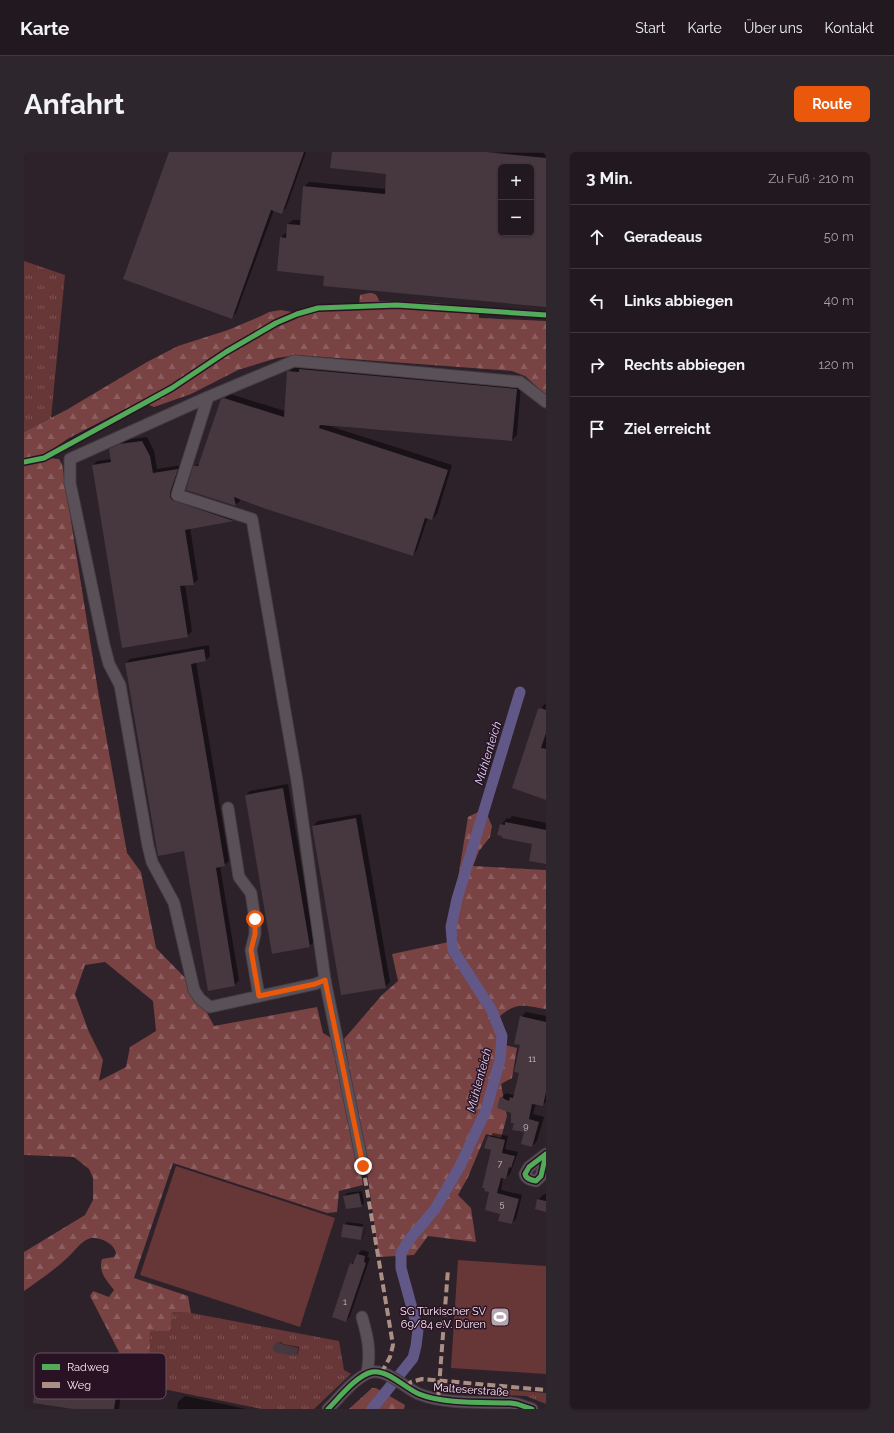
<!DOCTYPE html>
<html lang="de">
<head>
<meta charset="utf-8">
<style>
  body { margin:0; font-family:Raleway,sans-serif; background:#2e262d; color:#f1f3f6 }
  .controls { position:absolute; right:12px; top:12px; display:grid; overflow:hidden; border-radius:6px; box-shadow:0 1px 3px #0004 }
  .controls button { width:36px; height:36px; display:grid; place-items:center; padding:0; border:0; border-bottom:1px solid #3f383e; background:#221920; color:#f1f3f6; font:20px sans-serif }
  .stop { position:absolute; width:12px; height:12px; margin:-9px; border:3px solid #ea580c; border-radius:50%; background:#fff }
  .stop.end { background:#ea580c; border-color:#fff; box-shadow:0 1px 4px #0008 }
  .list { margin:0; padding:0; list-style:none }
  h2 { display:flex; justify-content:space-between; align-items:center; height:52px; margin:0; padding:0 16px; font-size:17px }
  h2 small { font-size:13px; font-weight:400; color:#a2a0a5 }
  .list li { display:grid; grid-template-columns:26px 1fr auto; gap:12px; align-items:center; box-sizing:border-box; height:64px; padding:0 16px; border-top:1px solid #3f383e }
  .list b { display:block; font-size:15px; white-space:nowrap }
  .list em { font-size:13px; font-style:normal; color:#a2a0a5 }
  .icon { flex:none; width:22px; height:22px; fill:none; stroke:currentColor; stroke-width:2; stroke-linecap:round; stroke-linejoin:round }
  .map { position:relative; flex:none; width:522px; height:1257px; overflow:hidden; border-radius:6px }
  header { display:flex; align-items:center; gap:24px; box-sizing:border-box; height:56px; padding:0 20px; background:#221920; border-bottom:1px solid #3f383e }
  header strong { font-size:19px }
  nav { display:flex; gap:22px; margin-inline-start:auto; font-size:14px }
  .intro { display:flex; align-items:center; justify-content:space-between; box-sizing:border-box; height:96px; padding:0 24px }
  h1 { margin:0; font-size:28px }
  .button { padding:10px 18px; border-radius:6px; background:#ea580c; color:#fff; font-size:14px; font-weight:700 }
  main { display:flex; gap:24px; padding:0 24px }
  aside { flex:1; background:#221920; border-radius:6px; box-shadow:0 1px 3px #0004 }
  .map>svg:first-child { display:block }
  .grass { fill:url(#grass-tufts) }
  .forest { fill:url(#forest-firs); fill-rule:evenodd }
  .pitch { fill:#673737 }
  .shadow { fill:#0007; fill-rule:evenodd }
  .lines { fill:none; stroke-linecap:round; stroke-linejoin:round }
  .canal { stroke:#625888; stroke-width:11 }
  .building { fill:#47373f; fill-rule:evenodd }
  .minor-casing { stroke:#473c43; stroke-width:13 }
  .minor { stroke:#5a5158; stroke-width:11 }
  .quiet { stroke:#ac8f84; stroke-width:4; stroke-dasharray:8 4; stroke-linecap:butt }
  .cycleway-casing { stroke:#291223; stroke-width:8 }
  .cycleway { stroke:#51ab58; stroke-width:5 }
  .route { stroke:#ea580c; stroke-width:5 }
  .labels { text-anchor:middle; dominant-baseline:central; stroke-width:3; stroke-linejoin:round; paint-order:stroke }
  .number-label { font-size:9px; fill:#d0bfc9 }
  .poi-label { font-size:11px; fill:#fdecf7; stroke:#291223; text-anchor:end }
  .street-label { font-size:11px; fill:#fdecf7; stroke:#291223 }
  .water-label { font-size:12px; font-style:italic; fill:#dad5f6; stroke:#291223 }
  .key { fill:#291223; stroke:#695363; stroke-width:1 }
  .key-label { font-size:11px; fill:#fdecf7 }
</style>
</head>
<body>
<header>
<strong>Karte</strong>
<nav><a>Start</a><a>Karte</a><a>Über uns</a><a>Kontakt</a></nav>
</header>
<div class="intro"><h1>Anfahrt</h1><a class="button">Route</a></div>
<main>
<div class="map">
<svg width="522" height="1257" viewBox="0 0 522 1257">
  <defs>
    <pattern id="grass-tufts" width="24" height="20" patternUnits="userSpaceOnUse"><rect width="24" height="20" fill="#673737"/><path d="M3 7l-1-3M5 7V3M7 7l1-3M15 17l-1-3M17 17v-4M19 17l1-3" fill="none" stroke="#7e5455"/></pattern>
    <pattern id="forest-firs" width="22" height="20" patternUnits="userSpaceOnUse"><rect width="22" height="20" fill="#794343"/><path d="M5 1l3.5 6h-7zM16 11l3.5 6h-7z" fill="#8d5e5f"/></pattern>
  </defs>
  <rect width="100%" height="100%" fill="#2d212a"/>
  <g class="grass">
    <path d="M0,109L41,123L27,266L0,280Z"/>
    <path d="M148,1160L167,1161L315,1189L320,1218L327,1222L290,1257H238L124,1234L126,1179Z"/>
    <path d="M419,1232L522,1241V1252L502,1244L418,1240Z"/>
  </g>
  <g class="forest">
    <path d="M345,141C352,141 353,143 355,149L410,151L455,156V166L522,169V243L501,224L488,219L272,203L253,206L214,218L167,242L130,255L117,249L45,286L20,303L0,308V280L44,257L123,210L154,194L204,178L235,165L245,160L257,158L268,160L271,165L293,158L327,157L335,153L336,143Z"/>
    <path d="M21,306L35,307L38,312L74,539L103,701L117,720L132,796L169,834L190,874L293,855L299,881L312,889L317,888L339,1033L315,1039L313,1060L303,1061L149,1011L110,1126L164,1144L167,1161L148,1160L146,1179H126L125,1233L109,1227L66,1144L69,1139L85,1145L90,1138C82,1128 74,1119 78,1107L90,1105L92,1101C90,1090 71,1082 62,1088C55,1092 49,1101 42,1107C29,1119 14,1129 0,1139V1100L61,1063L69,1048V1026L65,1017L50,1005L0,1003V312ZM81,810L129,849L132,879L106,895L102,915L75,929L79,908L65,880L51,842L61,813Z"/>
    <path d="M456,659L464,665L468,674L466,685L455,699L449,714L522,718V857C500,854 494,849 476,864L482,882L481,893L493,896L488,926L477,932L483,964L477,986L462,982L444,1025L434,1043L447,1056L452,1090L404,1084L390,1103L355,1105L342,1013L320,887L358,843L374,829L368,802L434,788L431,775L425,762L434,726L444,665Z"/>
    <path d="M348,1236H352L381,1253L380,1257H325Z"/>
  </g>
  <g class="pitch">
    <path d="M152,1014L311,1066L276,1175L116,1123Z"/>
    <path d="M434,1108L522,1114V1222L427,1216Z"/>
  </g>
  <g class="shadow">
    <path d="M146,0H282L262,56L257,61L250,58L212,161L207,165Z"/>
    <path d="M309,0L522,1V154L301,123L257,86L261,81H264V72L269,68H277L280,35L285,30L362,37L364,21ZM477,15H507V81H477Z"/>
    <path d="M281,212L497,233L493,283L488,288L305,274L428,313L413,362L408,367L404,365L393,398L389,403L215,346L216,349L211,353L170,315L177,310L198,248L206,242L261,259L265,220L269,215L278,216Z"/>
    <path d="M123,285L130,299L133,317L158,313L150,340L214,364L210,368L166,376L174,427L169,432L161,433L168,479L163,484L69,313L73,309L87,307L86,298L90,293L101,288Z"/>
    <path d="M185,493L186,504L182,508L172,510L205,709L200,713L196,714L215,828L211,833L161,698L102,511L106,507Z"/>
    <path d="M522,551V647L489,636L515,558Z"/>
    <path d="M264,632L290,790L285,794L222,643L226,639Z"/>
    <path d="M337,662L366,830L361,835L289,674L294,669Z"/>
    <path d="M488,664L522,671V711L509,691L477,673L483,666L486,667Z"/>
    <path d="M502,860L522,864V950L518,953L512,952L509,962L520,965L513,989L508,994L501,980L491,970L488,960L477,946L482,941L489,943L491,942L496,920L497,865Z"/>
    <path d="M469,981L484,984L481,997L494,1000L486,1022L482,1026H479L477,1038L498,1043L492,1067L488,1071L477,1061L467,1039L468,998L465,985Z"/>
    <path d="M338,1039L340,1051L337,1054L320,1044L323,1041Z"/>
    <path d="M520,1042H522V1059L514,1048Z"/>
    <path d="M323,1070L339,1072L337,1085H339L342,1072L340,1084L337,1087L320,1073Z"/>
    <path d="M338,1098L345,1100L343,1105L346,1106L326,1164L322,1169L327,1112L332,1108L334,1102Z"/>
    <path d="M257,1190L259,1192L275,1195L274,1202L272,1203L252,1191Z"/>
    <path d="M48,1212L100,1220L95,1257H55L12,1235L18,1230L41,1233L43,1218Z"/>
    <path d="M161,1244L222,1257H153L154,1250Z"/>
  </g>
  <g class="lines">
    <path class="canal" d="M348,1257L389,1206L392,1194L394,1178L377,1116V1101L385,1088L411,1057L436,1014L462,958L476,908L478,884L467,857L429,798L427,775L433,747L496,540"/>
  </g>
  <g class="building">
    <path d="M145,0H280L258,62L247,58L208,167L99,127Z"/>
    <path d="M308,0H462L522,6V155L299,134L300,124L253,119L256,85L262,86L263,72L276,73L279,34L361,42L362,22L306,16ZM477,15H507V81H477Z"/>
    <path d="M275,217L493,237L488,289L296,273L295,276L424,318L408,368L401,366L389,404L242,357L210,345L212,354L162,338L169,314H174L197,247L200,246L260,265L263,219L275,220Z"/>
    <path d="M118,289L126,304L129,321L154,317L146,341V345L148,348L210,369L161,378L170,433L156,434L164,485L98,496L68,313L87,310L85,297L95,292Z"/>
    <path d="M180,497L182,509L167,512L201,714L192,716L211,834L184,839L160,699L134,704L101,511Z"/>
    <path d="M517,556L522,558V581L517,596L522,597V648L488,636L514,557Z"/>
    <path d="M259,636L286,795L248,802L221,643Z"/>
    <path d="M332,666L362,836L317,843L288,674Z"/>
    <path d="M481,670L522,678V712L505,709L508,692L478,686V684L473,683L476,672L481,673Z"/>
    <path d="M496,864L522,870V940L519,954L508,952L505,967L515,970L508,995L497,992L500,980L488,978L490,971H487V961L473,956L476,945L485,949L486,945L489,946L495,921L490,920L496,893L490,892Z"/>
    <path d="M464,984L481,988L478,1001L491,1004L487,1016L485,1015L482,1027L477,1026L473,1041L495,1047L488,1072L474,1069L476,1062L461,1058L465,1040L460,1039L461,1036H458L467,998L460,996Z"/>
    <path d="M335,1041L338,1055L322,1057L319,1044Z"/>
    <path d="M513,1047L522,1049V1060L511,1057Z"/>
    <path d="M319,1072L339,1075L337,1088L317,1085Z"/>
    <path d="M333,1102L341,1104L340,1110L342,1111L322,1170L308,1165L326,1111L329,1112Z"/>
    <path d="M255,1190L258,1192L274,1196L273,1204L253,1201L249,1198L250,1192Z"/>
    <path d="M42,1217L95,1225L90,1257H49L9,1251L11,1235L39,1239Z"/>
  </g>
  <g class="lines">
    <defs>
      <g id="minor">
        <path d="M184,245L46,307V331L80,493L85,512L96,533L124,694L128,710L150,751L170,838L176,847L186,855L291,832L301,828L273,629L228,367L153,343L184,245L270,209L496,230L522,250"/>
        <path d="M204,656L215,725L227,741L231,767V782L227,798L235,844"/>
        <path d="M301,828L339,1014"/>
        <path d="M522,1002L505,1015L501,1022C502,1027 507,1028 512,1029L517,1024L522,1002"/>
        <path d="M338,1165C344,1186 347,1200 343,1221"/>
        <path d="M304,1257C315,1246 333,1223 348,1220C363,1217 381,1236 395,1242C419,1252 459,1250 486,1251L493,1252L508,1257"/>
      </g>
    </defs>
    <use href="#minor" class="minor-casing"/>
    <use href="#minor" class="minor"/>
    <g class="quiet">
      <path d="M339,1014L369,1193L366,1205L358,1220"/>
      <path d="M382,1235L387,1230L398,1227L522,1238"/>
      <path d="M414,1248L424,1117"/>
    </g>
    <defs>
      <g id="cycleway">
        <path d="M0,310L20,306L148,236L202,200L252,171L273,162L294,156L373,153L522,163"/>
        <path d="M522,1002L505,1015L501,1022C502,1027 507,1028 512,1029L517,1024L522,1002"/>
        <path d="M304,1257C315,1246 333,1223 348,1220C363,1217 381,1236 395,1242C419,1252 459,1250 486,1251L493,1252L508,1257"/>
      </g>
    </defs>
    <use href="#cycleway" class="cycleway-casing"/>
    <use href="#cycleway" class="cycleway"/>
  </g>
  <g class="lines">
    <path class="route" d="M231,767V782L227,798L235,844L291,832L301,828L339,1014"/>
  </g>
  <defs>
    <symbol id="stadium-square" viewBox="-11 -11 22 22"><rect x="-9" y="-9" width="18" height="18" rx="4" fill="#b4a5af" stroke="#291223"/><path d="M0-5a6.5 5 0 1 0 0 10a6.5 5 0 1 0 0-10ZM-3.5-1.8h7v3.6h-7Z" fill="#fff"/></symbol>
  </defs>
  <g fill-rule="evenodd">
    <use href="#stadium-square" x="465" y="1154" width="22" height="22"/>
  </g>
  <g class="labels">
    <g class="number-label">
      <text x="508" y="907">11</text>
      <text x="502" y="974">9</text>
      <text x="476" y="1012">7</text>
      <text x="478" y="1052">5</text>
      <text x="321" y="1150">1</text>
    </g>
    <g class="poi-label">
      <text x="462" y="1159">SG Türkischer SV<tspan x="462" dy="13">69/84 e.V. Düren</tspan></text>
    </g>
    <g class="street-label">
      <text transform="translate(447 1238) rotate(4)">Malteserstraße</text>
    </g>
    <g class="water-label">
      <text transform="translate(464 601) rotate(-73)">Mühlenteich</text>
      <text transform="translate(455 928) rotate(-75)">Mühlenteich</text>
    </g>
  </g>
  <rect x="10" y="1201" width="132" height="46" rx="6" class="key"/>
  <rect x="18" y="1212" width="18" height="6" fill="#51ab58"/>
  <rect x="18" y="1230" width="18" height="6" fill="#ac8f84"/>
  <g class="key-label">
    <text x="43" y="1219">Radweg</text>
    <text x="43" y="1237">Weg</text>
  </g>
</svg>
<div class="controls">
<button>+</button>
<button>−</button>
</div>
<div class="stop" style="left:231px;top:767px"></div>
<div class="stop end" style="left:339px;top:1014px"></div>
</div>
<aside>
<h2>3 Min.<small>Zu Fuß · 210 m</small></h2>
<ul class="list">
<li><svg class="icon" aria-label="ahead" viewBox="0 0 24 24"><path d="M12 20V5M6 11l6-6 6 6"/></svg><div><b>Geradeaus</b></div><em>50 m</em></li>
<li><svg class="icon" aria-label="left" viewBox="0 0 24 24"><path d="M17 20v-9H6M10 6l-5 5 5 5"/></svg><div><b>Links abbiegen</b></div><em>40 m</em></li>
<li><svg class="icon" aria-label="right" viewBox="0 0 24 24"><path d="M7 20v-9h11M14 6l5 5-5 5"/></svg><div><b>Rechts abbiegen</b></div><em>120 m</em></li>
<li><svg class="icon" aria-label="arrive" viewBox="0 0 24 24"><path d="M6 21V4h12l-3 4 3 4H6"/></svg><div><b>Ziel erreicht</b></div></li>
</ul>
</aside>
</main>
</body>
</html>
